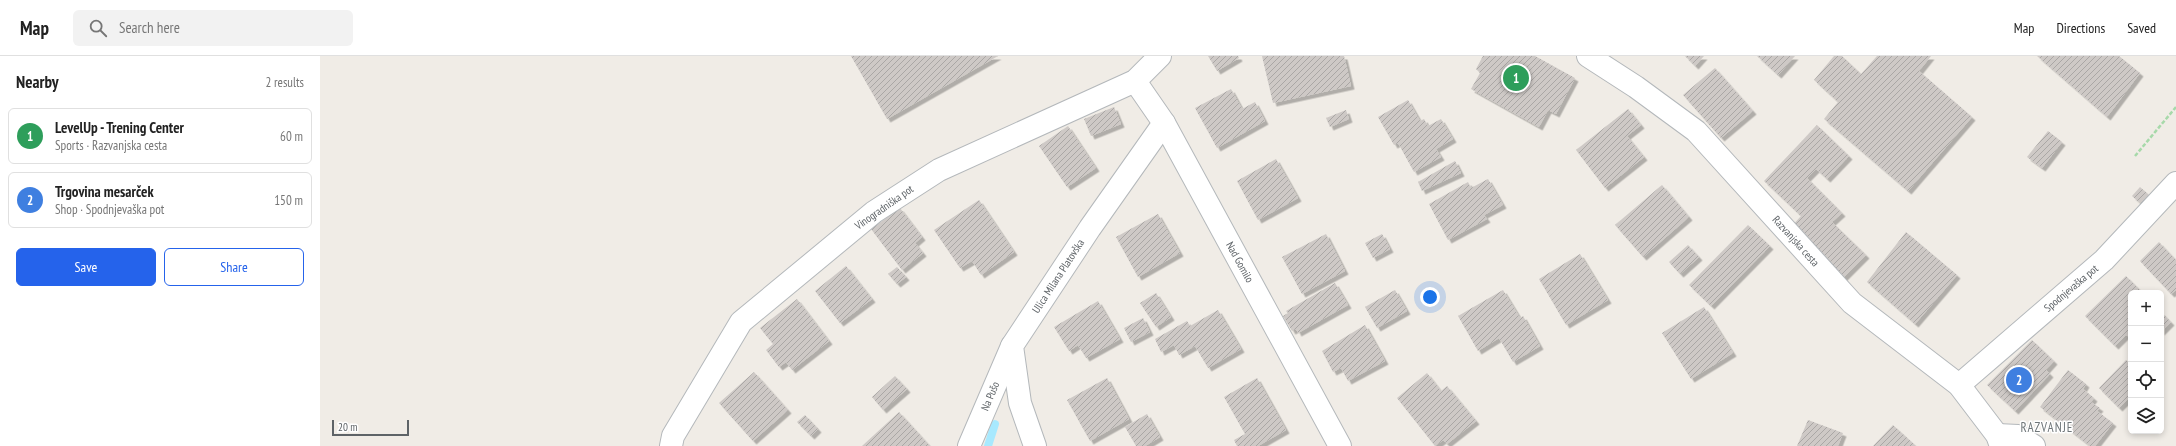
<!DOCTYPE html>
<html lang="en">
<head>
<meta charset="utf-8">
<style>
  body { margin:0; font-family:"PT Sans Narrow",sans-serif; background:#f2f2f2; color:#222 }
  .controls { position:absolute; right:12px; bottom:12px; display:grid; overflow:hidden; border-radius:6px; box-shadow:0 2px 6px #0003 }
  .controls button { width:36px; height:36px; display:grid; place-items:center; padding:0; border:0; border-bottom:1px solid #e0e0e0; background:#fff; color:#222; font:20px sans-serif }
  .scale { position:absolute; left:12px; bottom:10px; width:77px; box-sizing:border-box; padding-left:4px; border:2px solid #5e6367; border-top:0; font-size:11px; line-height:14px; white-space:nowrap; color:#5e6367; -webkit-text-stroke:3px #fff; paint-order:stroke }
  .you { position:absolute; left:1110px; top:241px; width:14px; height:14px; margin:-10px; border:3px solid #fff; border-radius:50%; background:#1a73e8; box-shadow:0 0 0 6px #1a73e833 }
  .badge { display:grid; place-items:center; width:26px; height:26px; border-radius:50%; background:#2563eb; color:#fff; font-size:13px; font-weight:700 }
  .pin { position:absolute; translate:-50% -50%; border:2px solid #fff; box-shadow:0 1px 4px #0006 }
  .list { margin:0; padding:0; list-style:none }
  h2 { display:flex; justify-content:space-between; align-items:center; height:52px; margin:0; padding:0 16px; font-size:17px }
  h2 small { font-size:13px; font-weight:400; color:#767676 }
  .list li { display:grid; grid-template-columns:26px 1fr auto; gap:12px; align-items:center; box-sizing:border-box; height:56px; margin:0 8px 8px; padding:0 8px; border:1px solid #e0e0e0; border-radius:6px }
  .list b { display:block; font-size:15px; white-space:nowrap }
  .list p { margin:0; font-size:13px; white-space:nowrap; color:#767676 }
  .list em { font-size:13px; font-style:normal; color:#767676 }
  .actions { display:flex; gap:8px; padding:12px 16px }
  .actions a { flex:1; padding:9px 0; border:1px solid #2563eb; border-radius:6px; text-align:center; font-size:14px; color:#2563eb }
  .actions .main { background:#2563eb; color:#fff }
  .icon { flex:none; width:22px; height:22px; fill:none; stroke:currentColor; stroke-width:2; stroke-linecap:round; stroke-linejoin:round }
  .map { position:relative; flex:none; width:1856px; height:390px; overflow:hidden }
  header { display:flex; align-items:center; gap:24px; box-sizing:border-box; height:56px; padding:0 20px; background:#fff; border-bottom:1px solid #e0e0e0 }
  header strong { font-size:19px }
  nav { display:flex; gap:22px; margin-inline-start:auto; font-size:14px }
  .search { width:280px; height:36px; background:#f2f2f2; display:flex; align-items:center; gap:10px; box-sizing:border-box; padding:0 14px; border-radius:6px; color:#767676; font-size:15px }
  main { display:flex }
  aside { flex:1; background:#fff }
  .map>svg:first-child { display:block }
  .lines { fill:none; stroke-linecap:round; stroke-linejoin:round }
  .stream { stroke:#a8e9fe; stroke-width:8 }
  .building { fill:url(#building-hatch); filter:url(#shadow) }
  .minor-casing { stroke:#b4b8bb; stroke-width:24 }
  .tertiary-casing { stroke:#b4b8bb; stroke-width:24 }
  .path { stroke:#a7d9aa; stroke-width:2.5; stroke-dasharray:4 2; stroke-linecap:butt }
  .minor { stroke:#fff; stroke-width:22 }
  .tertiary { stroke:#fff; stroke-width:22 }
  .labels { text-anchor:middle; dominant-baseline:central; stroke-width:3; stroke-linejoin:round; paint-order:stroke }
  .street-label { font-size:11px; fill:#5e6367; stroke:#fff }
  .quarter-label { font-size:13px; letter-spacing:1px; fill:#6f7679; stroke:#fff }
</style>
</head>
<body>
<header>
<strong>Map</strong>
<div class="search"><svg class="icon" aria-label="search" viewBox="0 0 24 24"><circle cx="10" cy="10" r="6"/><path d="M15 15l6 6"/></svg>Search here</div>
<nav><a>Map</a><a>Directions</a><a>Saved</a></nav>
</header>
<main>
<aside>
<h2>Nearby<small>2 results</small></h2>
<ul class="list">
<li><span class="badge" style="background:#2e9e5b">1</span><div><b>LevelUp - Trening Center</b><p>Sports · Razvanjska cesta</p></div><em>60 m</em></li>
<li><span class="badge" style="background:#3f7fe0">2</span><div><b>Trgovina mesarček</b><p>Shop · Spodnjevaška pot</p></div><em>150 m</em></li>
</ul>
<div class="actions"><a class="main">Save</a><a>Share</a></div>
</aside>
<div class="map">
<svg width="1856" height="390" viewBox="0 0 1856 390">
  <defs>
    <pattern id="building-hatch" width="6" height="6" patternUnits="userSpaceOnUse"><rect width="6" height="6" fill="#cec9c6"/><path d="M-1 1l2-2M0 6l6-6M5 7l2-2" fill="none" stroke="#aaa7a5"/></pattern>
    <filter id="shadow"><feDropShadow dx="3.5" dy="3.5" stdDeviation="0" flood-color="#0004"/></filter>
  </defs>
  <rect width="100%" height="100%" fill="#f0ece6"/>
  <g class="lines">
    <path class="stream" d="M668,390L675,368"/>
  </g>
  <g class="building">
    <path d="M531,0H678L567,63Z"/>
    <path d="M888,0H918L919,2L897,15Z"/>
    <path d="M942,0H1024L1031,30L953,47Z"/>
    <path d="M1163,0H1215L1255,22L1236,58L1228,54L1219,71L1151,33L1160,17L1156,13Z"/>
    <path d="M1365,0H1384L1375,10Z"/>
    <path d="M1437,0H1475L1458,19Z"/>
    <path d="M1514,0H1522L1541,18L1557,0H1611L1599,15L1652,61L1588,135L1504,63L1518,46L1494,24Z"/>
    <path d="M1717,0H1799L1820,17L1787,61Z"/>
    <path d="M1395,12L1433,55L1401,82L1363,39Z"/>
    <path d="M911,33L922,53L935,46L945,65L897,92L875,52Z"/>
    <path d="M1088,44L1100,65L1104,63L1108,70L1121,63L1133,83L1116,93L1121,101L1094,116L1078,87L1074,89L1058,61Z"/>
    <path d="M794,51L801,68L771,80L764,63Z"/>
    <path d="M1308,53L1321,69L1307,80L1324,101L1285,132L1256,94Z"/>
    <path d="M1026,54L1029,63L1010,71L1006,62Z"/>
    <path d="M1497,69L1529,100L1507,123L1496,113L1487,122L1522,157L1512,166L1546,199L1523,222L1471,171L1481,160L1444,125Z"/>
    <path d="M748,70L776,112L747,131L719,90Z"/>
    <path d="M1728,75L1742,86L1722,112L1707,101Z"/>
    <path d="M956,103L978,142L938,164L917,125Z"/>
    <path d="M1135,105L1141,117L1102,135L1098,126Z"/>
    <path d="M1168,123L1183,149L1164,159L1167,163L1128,184L1109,148L1148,126L1151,132Z"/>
    <path d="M1342,129L1369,161L1323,201L1295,169Z"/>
    <path d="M1820,131L1829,139L1821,148L1812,140Z"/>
    <path d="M659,144L694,196L661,219L652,205L640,212L614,174Z"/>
    <path d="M580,152L602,181L595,187L603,197L582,214L551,173Z"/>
    <path d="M838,158L860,197L818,221L796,181Z"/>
    <path d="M1428,169L1450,190L1391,250L1369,229Z"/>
    <path d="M1586,176L1637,219L1595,268L1547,226Z"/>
    <path d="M1006,178L1025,215L982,238L962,201Z"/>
    <path d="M1062,178L1070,193L1053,202L1045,187Z"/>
    <path d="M1839,186L1856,204V234L1851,238L1820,205Z"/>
    <path d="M1368,189L1379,201L1360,218L1349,206Z"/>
    <path d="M1260,198L1288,244L1246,269L1219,223Z"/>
    <path d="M526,210L552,243L520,267L495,235Z"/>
    <path d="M577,211L586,221L577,228L568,218Z"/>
    <path d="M1806,220L1823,237H1811V284L1806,279L1795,290L1765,260Z"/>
    <path d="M1015,227L1028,249L978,277L976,273L972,275L963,260L968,257L966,255Z"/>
    <path d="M1075,234L1087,255L1057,272L1045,251Z"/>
    <path d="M1183,234L1200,262L1203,260L1220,290L1193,306L1179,282L1158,295L1138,260Z"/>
    <path d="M836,237L851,261L836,271L820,247Z"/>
    <path d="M477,243L509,285L472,314L466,306L459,311L446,294L453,288L440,272Z"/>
    <path d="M778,245L800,283L766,302L758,289L749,295L734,271Z"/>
    <path d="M1384,251L1413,297L1371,323L1342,277Z"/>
    <path d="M898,254L921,293L888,312L875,290L859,299L854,289L841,296L835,283L867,265L870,270Z"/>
    <path d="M1841,256L1851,266L1841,276Z"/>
    <path d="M823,262L830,276L811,286L804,272Z"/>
    <path d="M1045,269L1065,305L1028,325L1021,312L1013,316L1002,295Z"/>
    <path d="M1712,284L1734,305L1726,314L1730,318L1695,355L1667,329Z"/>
    <path d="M1806,304L1811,308V340L1799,352L1779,332Z"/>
    <path d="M1748,314L1766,328L1763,333L1774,342L1771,346L1780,352L1777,355L1793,367L1775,390H1770L1720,351Z"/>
    <path d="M434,316L468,354L433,385L399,347Z"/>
    <path d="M1107,317L1121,335L1127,330L1156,365L1127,388L1123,384L1115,390L1077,342Z"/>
    <path d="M575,320L587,333L563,354L552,341Z"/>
    <path d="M787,322L809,363L770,385L747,344Z"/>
    <path d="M937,322L966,374L938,390H917L914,384L925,378L904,341Z"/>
    <path d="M579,356L610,390H542Z"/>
    <path d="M827,358L840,381L825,390H816L805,371Z"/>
    <path d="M485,359L498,373L491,380L477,366Z"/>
    <path d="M1488,364L1523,377L1518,390H1477Z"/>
    <path d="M1573,369L1596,390H1553Z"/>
  </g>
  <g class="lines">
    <defs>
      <g id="minor">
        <path d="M815,25L844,67L1020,390"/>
        <path d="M1639,329L1784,204L1856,127"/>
        <path d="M1677,379L1698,380L1714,390"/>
        <path d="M351,390L353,380L421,266L554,156L619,114L815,25L840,0"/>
        <path d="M649,390L692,290"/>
        <path d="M715,390L700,347L692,290L770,172L844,67"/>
      </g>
      <path id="tertiary" d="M1268,0L1316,31L1376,75L1532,247L1639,329L1677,379L1681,390"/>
    </defs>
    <use href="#minor" class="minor-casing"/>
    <use href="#tertiary" class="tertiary-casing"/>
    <path class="path" d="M1815,100L1856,51"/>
    <use href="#minor" class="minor"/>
    <use href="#tertiary" class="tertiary"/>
  </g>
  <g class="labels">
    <g class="street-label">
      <text transform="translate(564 151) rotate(-35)">Vinogradniška pot</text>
      <text transform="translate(1476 185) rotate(48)">Razvanjska cesta</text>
      <text transform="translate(920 206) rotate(61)">Nad Gomilo</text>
      <text transform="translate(738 220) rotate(-57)">Ulica Milana Platovška</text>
      <text transform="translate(1751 232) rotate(-40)">Spodnjevaška pot</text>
      <text transform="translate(670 340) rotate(-67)">Na Pušo</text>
    </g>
    <g class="quarter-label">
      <text x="1727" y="371">RAZVANJE</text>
    </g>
  </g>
</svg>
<div class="controls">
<button>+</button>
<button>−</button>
<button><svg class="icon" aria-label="locate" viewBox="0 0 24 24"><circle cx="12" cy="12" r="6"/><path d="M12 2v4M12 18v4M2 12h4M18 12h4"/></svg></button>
<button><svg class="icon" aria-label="layers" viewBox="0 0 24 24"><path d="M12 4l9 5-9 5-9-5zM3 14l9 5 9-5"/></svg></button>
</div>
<div class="scale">20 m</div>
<div class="you"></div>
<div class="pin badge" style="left:1196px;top:22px;background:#2e9e5b">1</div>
<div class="pin badge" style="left:1699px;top:324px;background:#3f7fe0">2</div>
</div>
</main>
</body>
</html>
